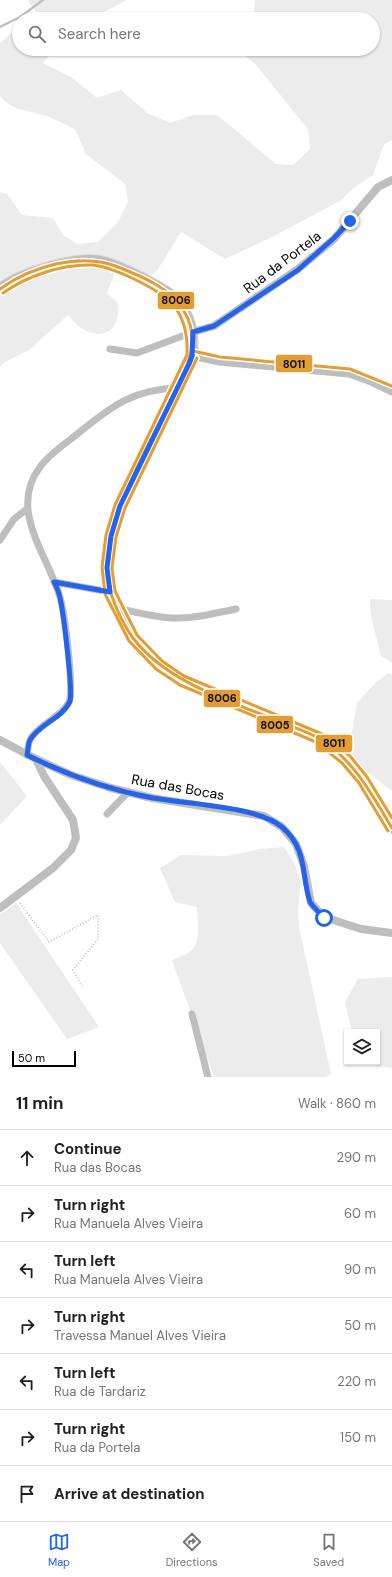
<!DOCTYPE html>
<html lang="en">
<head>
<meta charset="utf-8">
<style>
  body { margin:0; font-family:"DM Sans",sans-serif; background:#f6f6f6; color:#202124 }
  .controls { position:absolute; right:12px; bottom:12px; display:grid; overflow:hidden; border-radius:0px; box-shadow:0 1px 3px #0004 }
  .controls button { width:36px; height:36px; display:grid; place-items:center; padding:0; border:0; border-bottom:1px solid #e0e0e0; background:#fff; color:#202124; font:20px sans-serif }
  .scale { position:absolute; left:12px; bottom:10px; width:64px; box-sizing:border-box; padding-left:4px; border:2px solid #000; border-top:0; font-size:11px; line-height:14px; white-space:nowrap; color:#000; -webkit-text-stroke:3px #fff; paint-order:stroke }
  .stop { position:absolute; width:12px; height:12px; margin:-9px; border:3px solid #2563eb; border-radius:50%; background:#fff }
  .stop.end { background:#2563eb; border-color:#fff; box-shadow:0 1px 4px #0008 }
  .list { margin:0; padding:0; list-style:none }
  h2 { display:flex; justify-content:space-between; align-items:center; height:52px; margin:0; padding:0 16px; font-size:17px }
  h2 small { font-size:13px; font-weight:400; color:#757577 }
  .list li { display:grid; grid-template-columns:26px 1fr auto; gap:12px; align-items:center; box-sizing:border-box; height:56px; padding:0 16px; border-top:1px solid #e0e0e0 }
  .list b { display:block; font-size:15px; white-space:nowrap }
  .list p { margin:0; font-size:13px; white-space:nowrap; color:#757577 }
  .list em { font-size:13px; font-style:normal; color:#757577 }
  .icon { flex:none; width:22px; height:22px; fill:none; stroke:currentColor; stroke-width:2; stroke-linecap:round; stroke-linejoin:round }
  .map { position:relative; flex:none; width:392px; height:1077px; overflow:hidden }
  .search { position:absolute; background:#fff; box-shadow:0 1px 3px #0004; left:12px; right:12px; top:12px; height:44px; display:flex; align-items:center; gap:10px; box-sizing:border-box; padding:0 14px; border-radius:22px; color:#757577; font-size:15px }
  .sheet { height:444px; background:#fff }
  nav { display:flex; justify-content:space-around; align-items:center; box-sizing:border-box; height:56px; border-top:1px solid #e0e0e0; background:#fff; font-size:11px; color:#757577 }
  nav a { display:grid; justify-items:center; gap:2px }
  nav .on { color:#2563eb }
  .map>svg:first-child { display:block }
  .green { fill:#ececec }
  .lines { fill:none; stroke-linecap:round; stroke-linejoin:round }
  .stream { stroke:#bfbfbf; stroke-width:2.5 }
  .primary-casing { stroke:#dbdbdb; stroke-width:12 }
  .path { stroke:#b9b9b9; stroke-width:1.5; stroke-dasharray:1 2; stroke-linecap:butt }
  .minor { stroke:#bebebe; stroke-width:7 }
  .tertiary { stroke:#bebebe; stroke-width:8 }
  .primary { stroke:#bebebe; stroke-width:10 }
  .bus-1-casing { stroke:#fff; stroke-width:6 }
  .bus-2-casing { stroke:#fff; stroke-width:6 }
  .bus-3-casing { stroke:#fff; stroke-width:6 }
  .bus-1 { stroke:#e29e35; stroke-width:3 }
  .bus-2 { stroke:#e29e35; stroke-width:3 }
  .bus-3 { stroke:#e29e35; stroke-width:3 }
  .route { stroke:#2563eb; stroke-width:5 }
  .labels { text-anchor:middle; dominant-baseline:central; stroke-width:3; stroke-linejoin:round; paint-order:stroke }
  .street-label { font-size:14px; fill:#000; stroke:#fff }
  .line-badge { stroke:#fff; stroke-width:1.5 }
  .pale-badge-label { font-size:11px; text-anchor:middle; font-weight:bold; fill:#111 }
</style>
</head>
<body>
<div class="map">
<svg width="392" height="1077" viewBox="0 0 392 1077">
  <rect width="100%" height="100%" fill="#fff"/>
  <g class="green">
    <path d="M27,0H127L90,19H29L38,13Z"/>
    <path d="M255,0H392V140L384,144L373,175L355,187L340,201L270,238L225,259L181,232L157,271L149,277L118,265L107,293L118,303C121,328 105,343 81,328C76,325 72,319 68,315L29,350L5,362L0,367V192L7,194L22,215L53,218L63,235L78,244L98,242L118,222L128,202L125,184L86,154L75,129C66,125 56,119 46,116C30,110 11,111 0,96V43L19,27V49H55L43,63L71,77L97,98L121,90L147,113L170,123L193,115H217L276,164L293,165L310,149L308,129L256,65L237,49H373V19H253Z"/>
    <path d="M370,599L392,600V663L380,655C378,636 369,619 370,599Z"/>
    <path d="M389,673L392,675V791L367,772L349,750L357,703L376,682Z"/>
    <path d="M0,762L27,796L0,825Z"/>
    <path d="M284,847L294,863L301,880L298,911L299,927L331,1074L326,1077H214L172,960C178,957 187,955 192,950C202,939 197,920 197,907L175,902L160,868L181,855L228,856L260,849Z"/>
    <path d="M16,903L99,1027L67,1039L0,943V915Z"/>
    <path d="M392,977V1068L376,1066L377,1032H352L345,1002L358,979Z"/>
  </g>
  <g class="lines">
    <path class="stream" d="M0,27L20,17L43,0"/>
    <defs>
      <path id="primary" d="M0,289C17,274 69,259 92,260C110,260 150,281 167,292C173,295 182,306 185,312C193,326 193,340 192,356L120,506L111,536L107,568L110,592L117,608L133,638L159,665L182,680L319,738L346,759L363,780L392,828"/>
    </defs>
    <use href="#primary" class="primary-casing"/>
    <path class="path" d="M20,903L49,942L98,915V939L73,970L82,986"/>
    <g class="minor">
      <path d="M110,349L137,353L193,332"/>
      <path d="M192,356L219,362L349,374L371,382L392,392"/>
      <path d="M0,540L14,519L27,509"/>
      <path d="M54,582L110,592"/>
      <path d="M117,608C135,612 153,617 172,618C194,619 215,613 236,609"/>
      <path d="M27,755C28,750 28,744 30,740C37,725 67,714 70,699C73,682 65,612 59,594C47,554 8,509 40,467C50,453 68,442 81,431C113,405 135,389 178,388"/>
      <path d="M107,814L128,792"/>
      <path d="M192,1014L208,1077"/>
    </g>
    <g class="tertiary">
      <path d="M193,332L214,326L298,269L334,239L378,187L392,180"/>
      <path d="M0,740L36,759L71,775L111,788L152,798L264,816L282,827L296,844L304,866L311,903L324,917L361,929L392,933"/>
      <path d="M0,908L53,868L71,850L76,838L73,820L44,776L36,759"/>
    </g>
    <use href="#primary" class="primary"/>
    <defs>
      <path id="bus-1" d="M0,289C32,266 81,252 118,267C141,276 171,288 184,311C202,342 187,366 174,394C150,443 107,515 107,568C107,591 120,620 133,638C167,683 233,702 283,723C295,728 309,732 320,739C354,760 372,795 392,828"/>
      <path id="bus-2" d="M3,293C27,276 62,264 92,265C105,266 119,272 132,278C169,296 189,310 187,355L115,505L106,535L102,567L105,594L129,641L156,669L180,685L316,742L342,763L359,783L388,831"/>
      <g id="bus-3">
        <path d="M193,351L220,357L350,369L392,386"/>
        <path d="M197,358L125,508L116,537L112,568L115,591L137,635L162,661L184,676L322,734L350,756L367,777L392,818"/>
      </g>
    </defs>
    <use href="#bus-1" class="bus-1-casing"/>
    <use href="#bus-2" class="bus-2-casing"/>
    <use href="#bus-3" class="bus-3-casing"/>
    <use href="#bus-1" class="bus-1"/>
    <use href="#bus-2" class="bus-2"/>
    <use href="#bus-3" class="bus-3"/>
  </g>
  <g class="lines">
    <path class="route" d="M324,918C320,913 313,907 310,902C301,875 308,849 282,827C257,806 187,804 153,798C109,790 67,775 27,755C28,751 28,744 30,740C39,724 63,718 70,701C73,691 63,606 59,594C58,590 56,586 54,582L110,592L107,568L111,536L120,506L189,364L192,356L193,332L214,326L298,270L334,238L350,221"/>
  </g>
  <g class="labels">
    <g class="street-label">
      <text transform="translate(282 262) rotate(-37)">Rua da Portela</text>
      <text transform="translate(178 787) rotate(10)">Rua das Bocas</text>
    </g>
  </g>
  <g class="line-badge">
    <rect x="157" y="291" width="38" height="19" rx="4" fill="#e29e35"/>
    <rect x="275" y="354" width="38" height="19" rx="4" fill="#e29e35"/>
    <rect x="203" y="689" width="38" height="19" rx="4" fill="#e29e35"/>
    <rect x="256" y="715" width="38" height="19" rx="4" fill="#e29e35"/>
    <rect x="315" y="734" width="38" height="19" rx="4" fill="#e29e35"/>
  </g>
  <g class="pale-badge-label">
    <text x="176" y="304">8006</text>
    <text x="294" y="368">8011</text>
    <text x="222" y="702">8006</text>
    <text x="275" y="729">8005</text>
    <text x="334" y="747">8011</text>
  </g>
</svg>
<div class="controls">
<button><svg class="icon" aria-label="layers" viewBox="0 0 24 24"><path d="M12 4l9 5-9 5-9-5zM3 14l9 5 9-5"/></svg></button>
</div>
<div class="scale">50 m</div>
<div class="stop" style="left:324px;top:918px"></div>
<div class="stop end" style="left:350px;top:221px"></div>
<div class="search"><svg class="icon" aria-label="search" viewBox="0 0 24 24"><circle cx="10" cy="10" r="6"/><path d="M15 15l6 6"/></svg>Search here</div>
</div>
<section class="sheet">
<h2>11 min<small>Walk · 860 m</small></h2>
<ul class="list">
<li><svg class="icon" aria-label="ahead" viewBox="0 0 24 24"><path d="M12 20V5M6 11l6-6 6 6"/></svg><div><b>Continue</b><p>Rua das Bocas</p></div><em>290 m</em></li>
<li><svg class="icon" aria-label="right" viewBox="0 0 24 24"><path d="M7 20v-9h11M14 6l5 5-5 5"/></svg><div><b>Turn right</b><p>Rua Manuela Alves Vieira</p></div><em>60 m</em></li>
<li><svg class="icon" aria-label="left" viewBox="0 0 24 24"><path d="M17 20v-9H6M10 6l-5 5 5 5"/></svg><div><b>Turn left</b><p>Rua Manuela Alves Vieira</p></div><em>90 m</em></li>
<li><svg class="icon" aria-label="right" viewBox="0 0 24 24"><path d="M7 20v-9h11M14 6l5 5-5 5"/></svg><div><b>Turn right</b><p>Travessa Manuel Alves Vieira</p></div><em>50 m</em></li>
<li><svg class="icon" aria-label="left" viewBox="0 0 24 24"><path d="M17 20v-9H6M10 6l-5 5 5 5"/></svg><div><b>Turn left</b><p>Rua de Tardariz</p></div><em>220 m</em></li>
<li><svg class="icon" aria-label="right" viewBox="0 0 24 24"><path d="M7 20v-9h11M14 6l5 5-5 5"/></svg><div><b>Turn right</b><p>Rua da Portela</p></div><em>150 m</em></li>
<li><svg class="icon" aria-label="arrive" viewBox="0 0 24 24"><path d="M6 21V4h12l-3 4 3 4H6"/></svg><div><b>Arrive at destination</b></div></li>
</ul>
</section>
<nav>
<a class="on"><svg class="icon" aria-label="map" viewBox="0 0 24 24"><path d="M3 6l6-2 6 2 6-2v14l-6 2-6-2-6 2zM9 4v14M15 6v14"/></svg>Map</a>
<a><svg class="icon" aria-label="directions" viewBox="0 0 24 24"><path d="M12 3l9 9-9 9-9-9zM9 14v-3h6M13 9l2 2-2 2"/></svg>Directions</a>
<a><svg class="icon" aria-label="saved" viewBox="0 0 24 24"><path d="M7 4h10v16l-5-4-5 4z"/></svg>Saved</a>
</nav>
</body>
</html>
